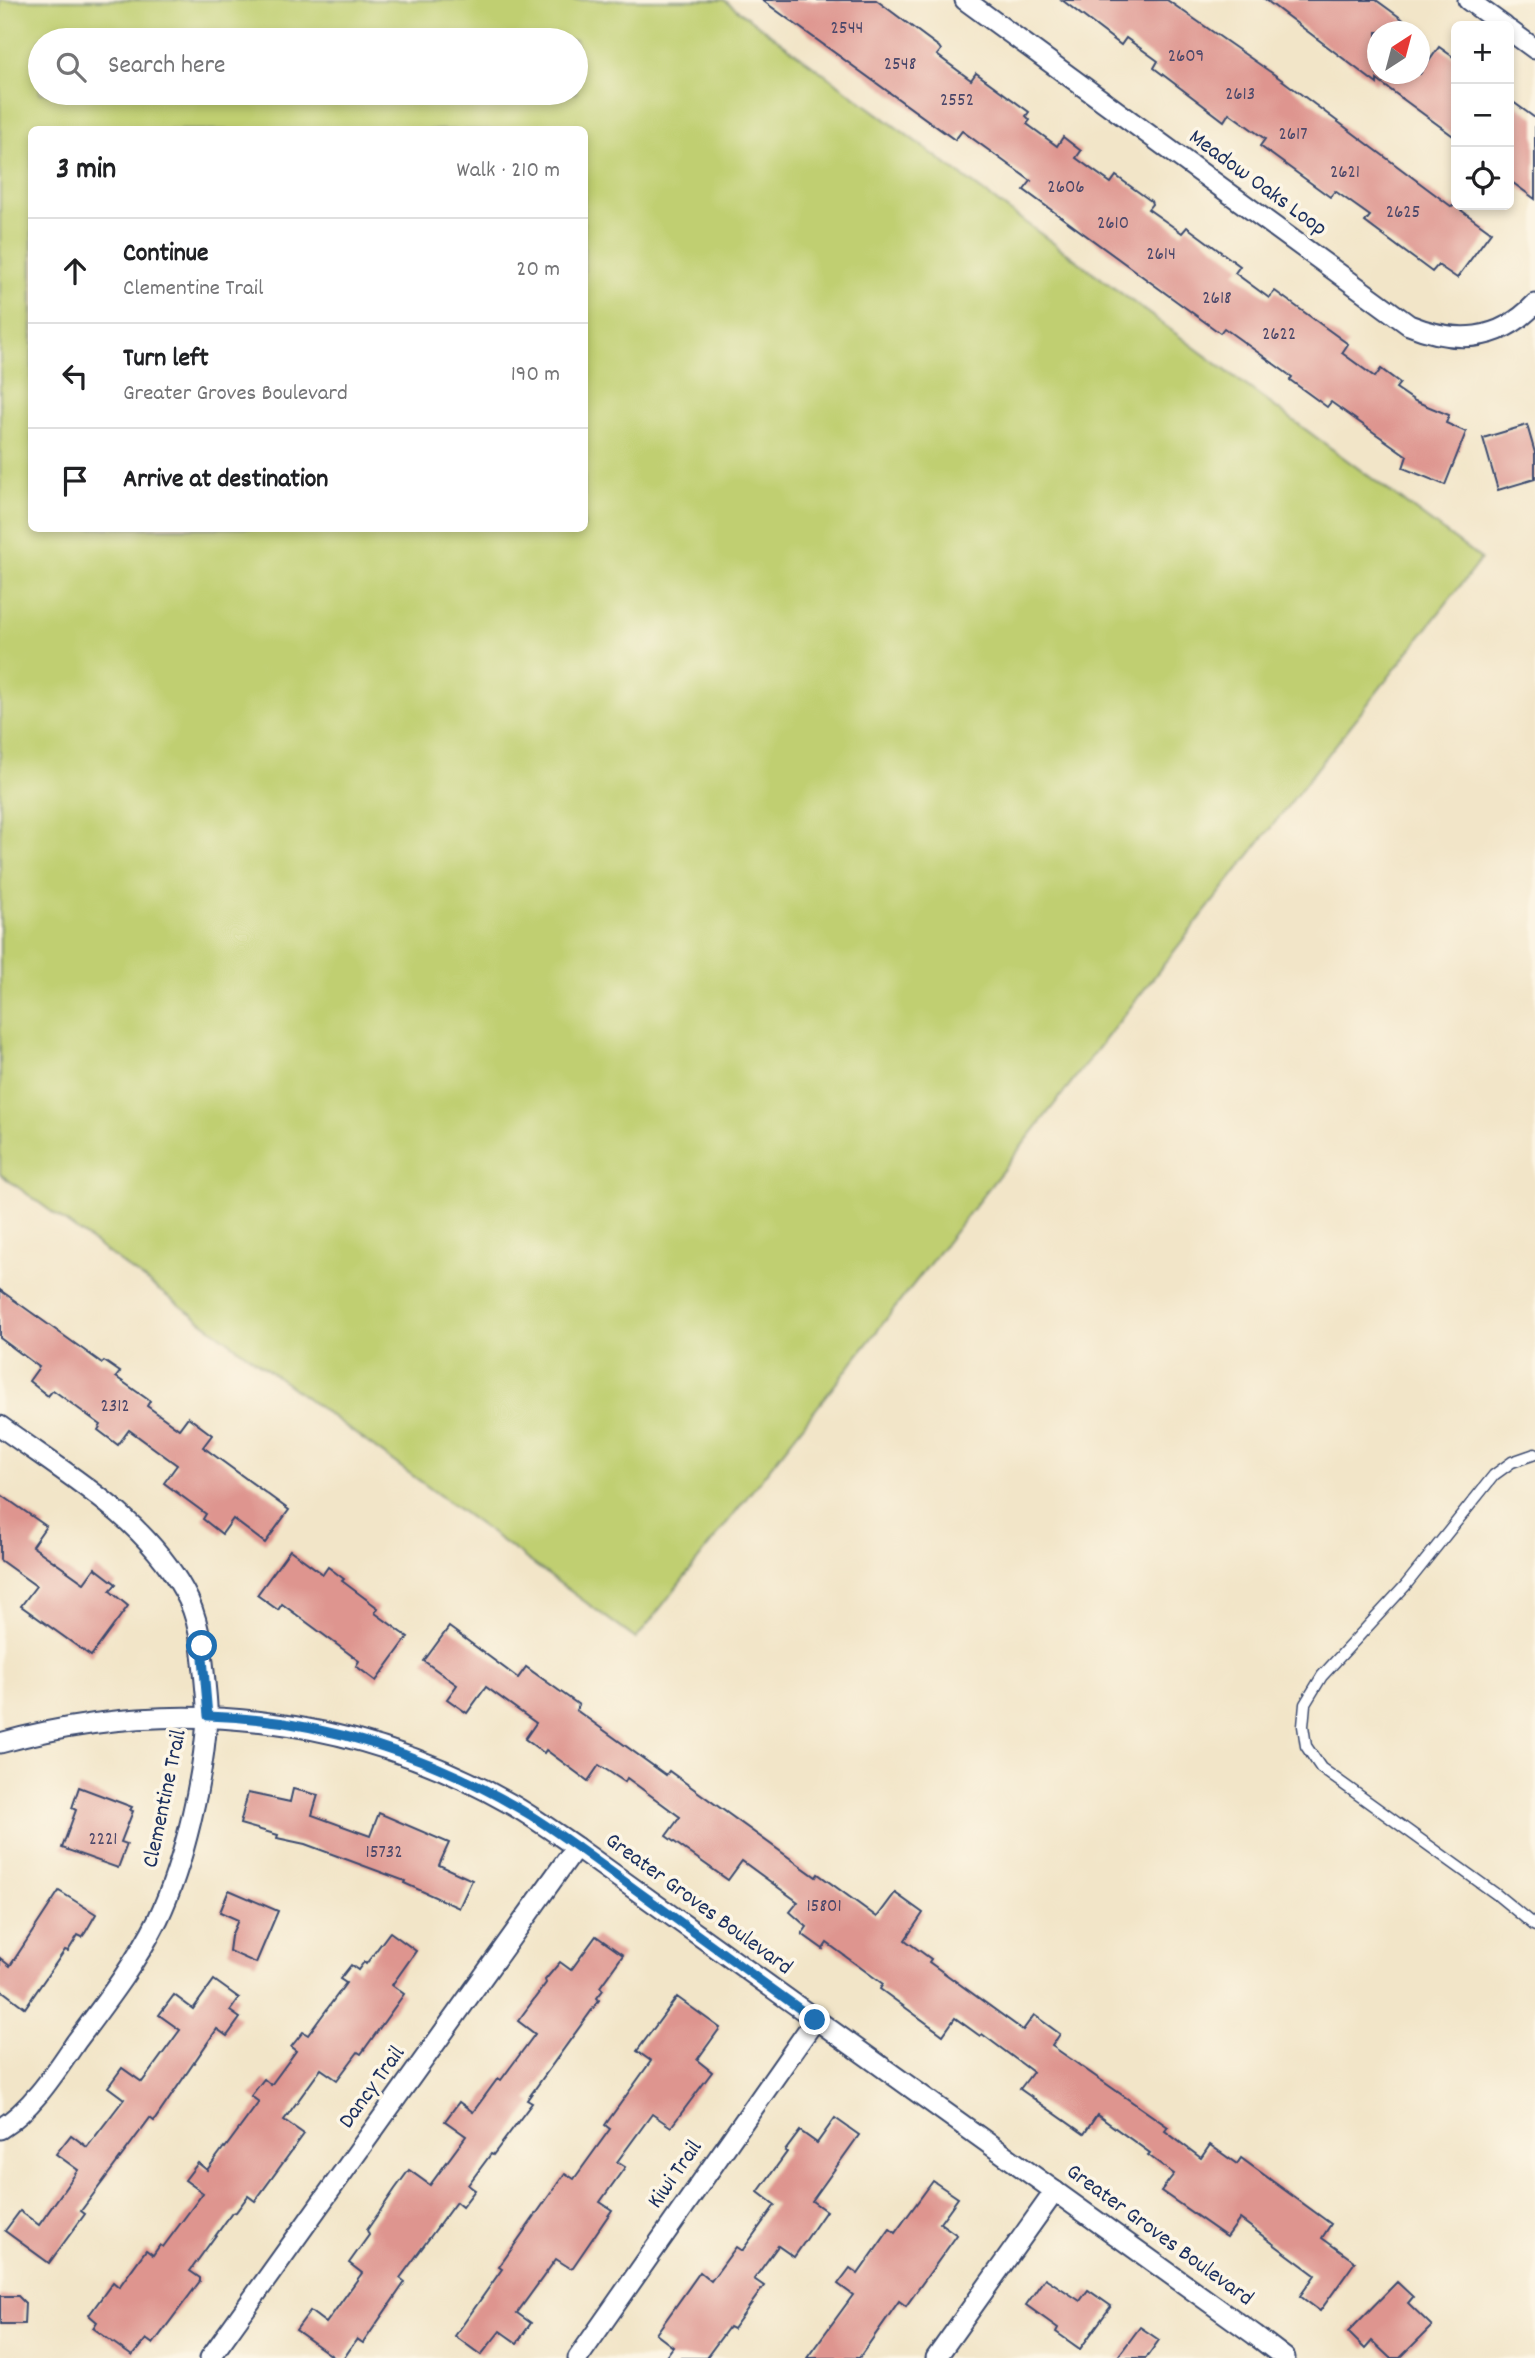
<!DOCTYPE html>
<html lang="en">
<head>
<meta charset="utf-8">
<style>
  body { margin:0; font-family:Dekko,sans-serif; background:#f2f2f2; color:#202124 }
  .controls { position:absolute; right:21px; top:21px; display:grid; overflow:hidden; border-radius:10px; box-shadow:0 4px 10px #0003 }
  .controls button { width:63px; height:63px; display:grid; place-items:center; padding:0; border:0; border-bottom:2px solid #e0e0e0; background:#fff; color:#202124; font:35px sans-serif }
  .compass { position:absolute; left:1367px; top:21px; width:63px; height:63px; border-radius:50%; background:#fff; box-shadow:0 4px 10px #0003; rotate:36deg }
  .stop { position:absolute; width:21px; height:21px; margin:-16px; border:5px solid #1f6fb2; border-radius:50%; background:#fff }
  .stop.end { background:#1f6fb2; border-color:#fff; box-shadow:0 2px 7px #0008 }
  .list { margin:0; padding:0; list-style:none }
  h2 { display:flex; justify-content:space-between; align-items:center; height:91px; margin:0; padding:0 28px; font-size:30px }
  h2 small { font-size:23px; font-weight:400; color:#757577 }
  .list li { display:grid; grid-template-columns:46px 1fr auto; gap:21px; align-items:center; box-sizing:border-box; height:105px; padding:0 28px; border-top:2px solid #e0e0e0 }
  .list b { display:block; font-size:26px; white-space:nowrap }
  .list p { margin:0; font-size:23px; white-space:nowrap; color:#757577 }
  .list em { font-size:23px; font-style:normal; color:#757577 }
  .icon { flex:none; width:38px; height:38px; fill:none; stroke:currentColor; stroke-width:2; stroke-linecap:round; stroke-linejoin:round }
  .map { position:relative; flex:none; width:1535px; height:2358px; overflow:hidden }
  .search { position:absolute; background:#fff; box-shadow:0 4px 10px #0003; left:28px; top:28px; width:560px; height:77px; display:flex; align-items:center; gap:18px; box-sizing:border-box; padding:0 24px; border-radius:38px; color:#757577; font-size:26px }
  .panel { position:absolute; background:#fff; box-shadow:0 4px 10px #0003; left:28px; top:126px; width:560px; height:406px; border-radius:10px }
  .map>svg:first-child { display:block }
  .green { fill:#c0cf71; stroke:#6e7f68; stroke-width:2; fill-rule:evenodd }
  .building { fill:#de958f }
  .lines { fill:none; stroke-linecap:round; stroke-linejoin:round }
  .lane-casing { stroke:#3b4a6e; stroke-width:13 }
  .street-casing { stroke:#3b4a6e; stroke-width:23 }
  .lane { stroke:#fff; stroke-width:10 }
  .street { stroke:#fff; stroke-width:19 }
  .route { stroke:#1f6fb2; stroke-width:9 }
  .labels { text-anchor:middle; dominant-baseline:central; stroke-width:7; stroke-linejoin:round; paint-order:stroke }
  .number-label { font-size:19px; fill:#4c486a }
  .street-label { font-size:23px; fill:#1b2f5e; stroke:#fcf5e5 }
</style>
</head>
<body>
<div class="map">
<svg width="1535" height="2358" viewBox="0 0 1535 2358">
  <rect width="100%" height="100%" fill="#fcf5e5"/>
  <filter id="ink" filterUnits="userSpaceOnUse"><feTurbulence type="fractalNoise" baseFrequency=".0143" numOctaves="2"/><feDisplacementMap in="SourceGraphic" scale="14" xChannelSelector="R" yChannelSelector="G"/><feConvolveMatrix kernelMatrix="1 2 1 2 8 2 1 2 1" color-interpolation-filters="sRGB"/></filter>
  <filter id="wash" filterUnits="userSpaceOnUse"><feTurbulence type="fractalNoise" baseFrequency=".00686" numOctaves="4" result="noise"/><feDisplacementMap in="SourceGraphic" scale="28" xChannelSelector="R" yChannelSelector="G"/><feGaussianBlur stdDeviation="1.57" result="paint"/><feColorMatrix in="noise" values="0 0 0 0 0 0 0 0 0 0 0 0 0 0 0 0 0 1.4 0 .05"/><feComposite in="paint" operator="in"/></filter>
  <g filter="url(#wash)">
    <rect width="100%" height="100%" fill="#f2e5c8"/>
    <path class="green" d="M0,0H724L1481,559L636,1639L0,1174ZM40,40H576V93H40ZM32,130H584V528H32Z"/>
    <g id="blocks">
      <g class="building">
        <path d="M762,0H876L939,47L941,50L937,55L971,80L976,73L1029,112L1026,116L1030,120L1027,124L1057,146L1063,137L1081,151L1076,158L1111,183L1116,176L1151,201L1152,204L1148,209L1182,233L1187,227L1240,266L1235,273L1269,298L1275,291L1348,344L1342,353L1375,377L1381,369L1400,383L1396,388L1415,401L1449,415L1446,423L1466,432L1445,485L1403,468L1407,456L1331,402L1327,407L1290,380L1292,377L1224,328L1220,333L1024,190L1031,181L962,131L955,140Z"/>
        <path d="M1062,0H1167L1282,80L1452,207L1454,205L1491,232L1457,278L1438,265L1432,272L1365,222L1370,216L1335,191L1330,197L1260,146L1265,139L1229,113L1224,121L1154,68L1158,61L1126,38L1121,45Z"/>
        <path d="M1266,0H1376L1420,32H1377V74H1420L1439,47L1456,59V138L1377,80V84Z"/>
        <path d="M1509,99L1535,118V199L1509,180Z"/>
        <path d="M1527,425L1535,453V479L1498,490L1483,438Z"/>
        <path d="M0,1290L102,1363L104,1361L120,1372L116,1377L150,1401L147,1406L179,1429L188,1417L212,1435L203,1447L289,1510L265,1543L233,1519L222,1534L203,1519L206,1514L164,1483L177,1465L129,1430L118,1445L98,1430L101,1425L53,1390L48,1396L29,1381L39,1367L0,1338Z"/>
        <path d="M0,1494L46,1526L32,1546L84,1583L95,1568L116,1584L110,1591L128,1606L91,1656L21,1606L36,1586L0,1560Z"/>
        <path d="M290,1550L323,1574L328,1567L344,1579L342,1581L378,1608L375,1613L408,1637L376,1681L356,1666L359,1661L282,1604L278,1610L257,1595Z"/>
        <path d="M449,1627L518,1678L526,1667L579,1705L576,1710L666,1775L669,1771L816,1877L818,1874L877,1917L895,1893L923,1913L905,1940L931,1959L929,1962L1023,2030L1034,2015L1060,2034L1052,2046L1168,2127L1165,2131L1201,2158L1210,2145L1237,2164L1241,2158L1331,2224L1322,2238L1355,2262L1320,2311L1300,2296L1315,2275L1240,2219L1227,2237L1161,2191L1174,2174L1148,2155L1150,2153L1097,2115L1084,2134L1020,2089L1033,2072L982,2034L980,2036L955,2018L943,2035L880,1989L883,1984L827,1943L823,1949L802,1934L807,1927L790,1912L798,1902L742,1861L728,1880L687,1851L666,1836L680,1817L627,1778L625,1782L599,1765L588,1781L546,1750L544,1753L525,1739L536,1723L486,1687L467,1713L447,1699L457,1685L424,1661Z"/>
        <path d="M79,1787L132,1807L130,1810L133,1811L121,1842L127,1844L118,1868L62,1848L76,1810L72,1808Z"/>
        <path d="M293,1789L318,1795L312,1815L370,1836L379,1813L449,1843L439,1865L472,1880L459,1908L404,1883L405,1881L305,1844L277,1838L278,1835L240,1824L248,1793L290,1802Z"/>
        <path d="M229,1890L278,1911L256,1963L229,1951L231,1936L238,1920L220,1912Z"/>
        <path d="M59,1891L96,1914L85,1933L82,1937L78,1935L68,1951L65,1950L25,2008L0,1989V1958L10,1966Z"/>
        <path d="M390,1932L416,1951L392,1985L404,1994L361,2054L358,2052L337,2080L321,2069L284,2120L304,2134L255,2201L248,2196L236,2212L232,2213L190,2271L200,2278V2281L153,2344L146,2339L132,2356L93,2328L97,2322L89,2315L113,2282L119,2287L146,2250L153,2255L160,2245L163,2247L203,2193L185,2180L198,2163L207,2170L224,2147L225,2148L259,2102L251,2096L264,2079L271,2085L296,2051L291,2047L303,2032L308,2035L346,1983L340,1979L351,1965L358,1970L364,1962L366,1964Z"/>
        <path d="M596,1936L623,1955L600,1987L603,1990L597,1998L599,2000L527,2100L532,2103L493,2155L491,2154L468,2185L475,2190L462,2207L456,2202L400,2278L405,2282L363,2343L357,2339L344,2358H335L296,2330L310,2311L326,2323L362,2273L349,2263L369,2235L367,2230L395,2189L409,2170L430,2185L466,2136L445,2121L459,2102L473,2112L498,2078L501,2080L535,2034L518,2021L546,1983L545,1980L560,1962L571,1970Z"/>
        <path d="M214,1980L239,1998L230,2011L240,2018L227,2036L217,2029L154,2121L150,2118L81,2211L85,2214L49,2263L5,2231L20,2211L39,2225L78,2170L56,2154L71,2135L87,2147L124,2099L108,2087L122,2068L142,2082L180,2030L159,2015L174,1995L193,2009Z"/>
        <path d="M677,1997L720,2028L697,2060L712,2072L671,2127L652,2114L617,2162L625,2167L600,2202L612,2210L573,2267L570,2268L556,2259L517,2313L531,2323L517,2343L500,2331L481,2355L455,2336L502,2269L499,2267L565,2173L574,2179L610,2129L605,2125L651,2061L637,2051Z"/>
        <path d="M835,2118L859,2135L812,2201L826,2211L794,2257L778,2246L754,2279L764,2286L733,2329L729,2327L706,2358H665L673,2347L656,2334L700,2272L711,2281L736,2247L742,2251L775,2205L758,2192L787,2152L785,2151L800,2131L817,2143Z"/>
        <path d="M933,2181L958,2198L940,2223L957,2235L906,2306L899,2301L859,2358H807L853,2295L838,2284L850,2268L858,2274L890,2229L895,2233Z"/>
        <path d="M1045,2278L1080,2301L1088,2290L1111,2306L1080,2349L1056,2332L1058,2328L1026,2305Z"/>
        <path d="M1397,2282L1413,2297L1408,2303L1432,2326L1400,2358H1390L1372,2341L1365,2349L1348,2332Z"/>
        <path d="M0,2296H18L25,2303L24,2324H0Z"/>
        <path d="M1140,2327L1159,2340L1146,2358H1117Z"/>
      </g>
    </g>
  </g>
  <g filter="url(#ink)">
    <use href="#blocks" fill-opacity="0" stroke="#3b4a6e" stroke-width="2"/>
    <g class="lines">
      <defs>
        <path id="lane" d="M1535,1454L1512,1462L1494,1475L1405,1586L1322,1676L1305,1704L1303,1726L1306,1746L1321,1768L1496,1894L1535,1926"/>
        <g id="street">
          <path d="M965,0L1409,325C1456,344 1499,342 1535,304"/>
          <path d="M1468,0L1504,26"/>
          <path d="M1509,30L1535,49"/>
          <path d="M0,1426C66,1474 143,1517 184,1591C200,1619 202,1651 205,1682C206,1695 208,1707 207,1719C203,1780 184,1864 158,1919C136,1963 105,2003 76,2042C55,2073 32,2109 0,2129"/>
          <path d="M0,1743C173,1695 352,1714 509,1803C532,1816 554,1832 576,1847L1255,2335L1285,2358"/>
          <path d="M210,2358L576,1847"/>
          <path d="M578,2358L815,2020"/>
          <path d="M936,2358L1055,2191"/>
        </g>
      </defs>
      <use href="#lane" class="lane-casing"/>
      <use href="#street" class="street-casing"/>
      <use href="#lane" class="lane"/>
      <use href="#street" class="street"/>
    </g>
  </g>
  <g class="lines" filter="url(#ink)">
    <path class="route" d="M202,1646L208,1716C321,1719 434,1756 530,1815C570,1840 608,1870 647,1898C703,1939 759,1979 815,2020"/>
  </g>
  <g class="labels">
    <g class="number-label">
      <text x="847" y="29">2544</text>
      <text x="1186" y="57">2609</text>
      <text x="900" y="65">2548</text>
      <text x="1240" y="95">2613</text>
      <text x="957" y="101">2552</text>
      <text x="1293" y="135">2617</text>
      <text x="1345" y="173">2621</text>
      <text x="1066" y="188">2606</text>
      <text x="1403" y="213">2625</text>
      <text x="1113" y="224">2610</text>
      <text x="1161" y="255">2614</text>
      <text x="1217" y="299">2618</text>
      <text x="1279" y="335">2622</text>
      <text x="115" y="1407">2312</text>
      <text x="103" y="1840">2221</text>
      <text x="384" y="1853">15732</text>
      <text x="824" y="1907">15801</text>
    </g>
    <g class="street-label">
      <text transform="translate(1257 184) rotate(36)">Meadow Oaks Loop</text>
      <text transform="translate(166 1799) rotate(-78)">Clementine Trail</text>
      <text transform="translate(698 1905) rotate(36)">Greater Groves Boulevard</text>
      <text transform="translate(373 2088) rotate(-54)">Dancy Trail</text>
      <text transform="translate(676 2175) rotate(-55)">Kiwi Trail</text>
      <text transform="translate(1159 2236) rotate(36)">Greater Groves Boulevard</text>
    </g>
  </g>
</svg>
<div class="controls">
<button>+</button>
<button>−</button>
<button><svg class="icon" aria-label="locate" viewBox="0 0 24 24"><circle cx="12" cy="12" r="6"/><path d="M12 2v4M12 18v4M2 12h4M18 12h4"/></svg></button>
</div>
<svg class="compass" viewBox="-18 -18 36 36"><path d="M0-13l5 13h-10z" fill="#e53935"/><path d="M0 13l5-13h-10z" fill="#757577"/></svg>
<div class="stop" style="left:202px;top:1646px"></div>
<div class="stop end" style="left:815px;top:2020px"></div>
<div class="search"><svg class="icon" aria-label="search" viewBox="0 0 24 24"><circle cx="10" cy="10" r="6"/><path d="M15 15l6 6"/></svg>Search here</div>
<section class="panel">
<h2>3 min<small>Walk · 210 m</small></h2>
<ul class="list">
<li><svg class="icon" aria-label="ahead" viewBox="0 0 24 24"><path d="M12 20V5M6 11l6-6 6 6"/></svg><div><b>Continue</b><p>Clementine Trail</p></div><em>20 m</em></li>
<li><svg class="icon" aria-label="left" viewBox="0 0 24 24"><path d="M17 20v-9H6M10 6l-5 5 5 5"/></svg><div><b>Turn left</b><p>Greater Groves Boulevard</p></div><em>190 m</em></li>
<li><svg class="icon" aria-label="arrive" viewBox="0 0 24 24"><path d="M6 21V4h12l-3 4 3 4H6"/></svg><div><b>Arrive at destination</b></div></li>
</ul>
</section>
</div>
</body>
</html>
